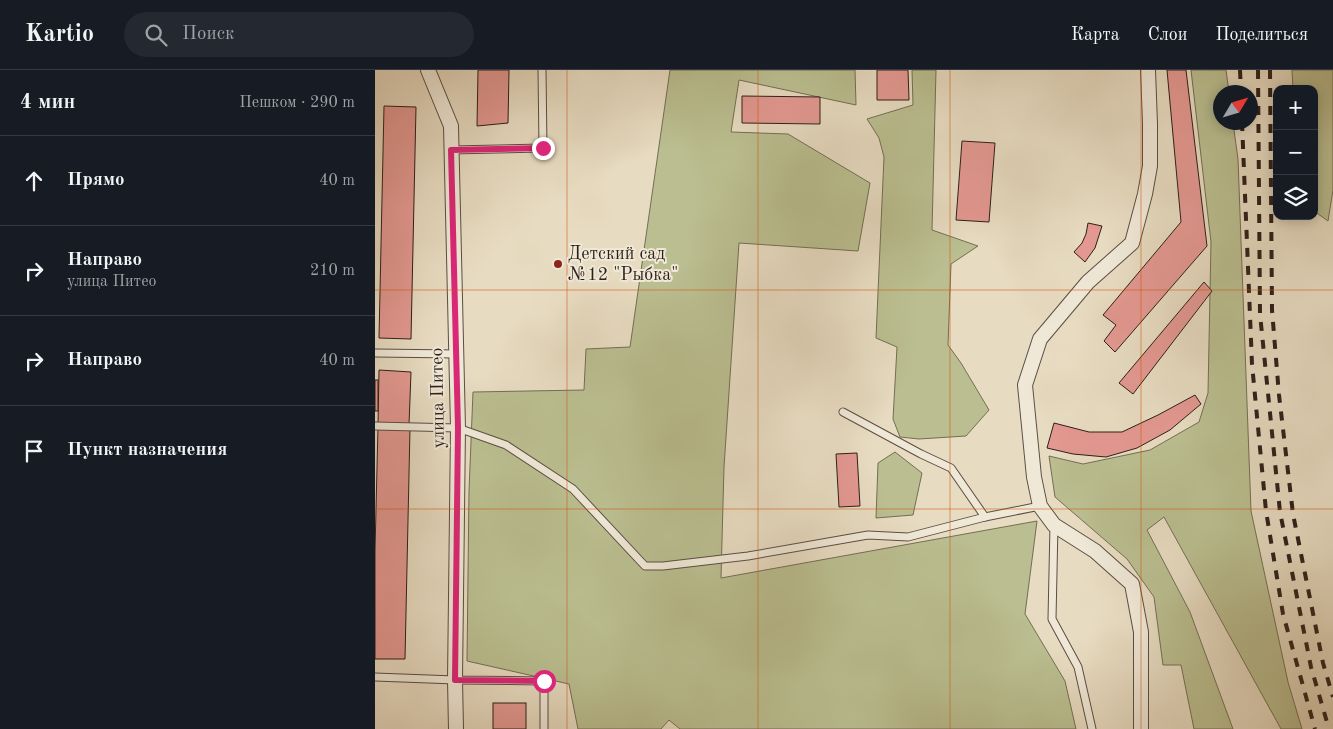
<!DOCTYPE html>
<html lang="ru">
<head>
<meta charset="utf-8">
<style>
  body { margin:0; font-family:"Old Standard TT",serif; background:#242831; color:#f1f3f6 }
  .controls { position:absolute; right:15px; top:15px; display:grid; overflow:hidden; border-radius:10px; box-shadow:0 2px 12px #0003 }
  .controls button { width:45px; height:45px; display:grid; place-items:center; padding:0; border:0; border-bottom:1px solid #363941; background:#171b24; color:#f1f3f6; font:25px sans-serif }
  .compass { position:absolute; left:838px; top:15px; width:45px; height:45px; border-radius:50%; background:#171b24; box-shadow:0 2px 12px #0003; rotate:52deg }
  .stop { position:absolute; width:15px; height:15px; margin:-11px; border:4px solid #db2777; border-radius:50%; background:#fff }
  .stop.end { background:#db2777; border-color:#fff; box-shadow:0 1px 5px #0008 }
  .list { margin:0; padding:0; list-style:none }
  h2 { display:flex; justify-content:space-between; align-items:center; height:65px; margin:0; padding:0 20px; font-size:21px }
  h2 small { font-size:16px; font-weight:400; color:#9ea1a6 }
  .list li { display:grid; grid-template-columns:32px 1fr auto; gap:15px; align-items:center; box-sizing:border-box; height:90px; padding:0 20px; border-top:1px solid #363941 }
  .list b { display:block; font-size:19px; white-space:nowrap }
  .list p { margin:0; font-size:16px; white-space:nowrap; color:#9ea1a6 }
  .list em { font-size:16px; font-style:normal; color:#9ea1a6 }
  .icon { flex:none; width:28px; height:28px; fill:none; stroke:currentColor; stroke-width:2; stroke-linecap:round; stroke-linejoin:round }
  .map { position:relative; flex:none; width:958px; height:659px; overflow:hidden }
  header { display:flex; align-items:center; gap:30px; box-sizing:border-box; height:70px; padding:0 25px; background:#171b24; border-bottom:1px solid #363941 }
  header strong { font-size:24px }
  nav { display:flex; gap:28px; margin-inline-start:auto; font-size:18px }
  .search { width:350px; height:45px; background:#242831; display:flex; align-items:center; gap:12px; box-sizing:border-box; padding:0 18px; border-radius:28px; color:#9ea1a6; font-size:19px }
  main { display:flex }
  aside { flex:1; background:#171b24 }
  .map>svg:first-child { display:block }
  .green { fill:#babe90; stroke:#736e54 }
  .building { fill:#e39891; stroke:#2c1f19 }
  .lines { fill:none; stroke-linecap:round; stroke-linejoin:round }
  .service-casing { stroke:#5b4e43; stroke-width:9 }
  .minor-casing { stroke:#5b4e43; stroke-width:16 }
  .service { stroke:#efe8d7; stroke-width:7 }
  .minor { stroke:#efe8d7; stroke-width:14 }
  .rail { stroke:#2c1f19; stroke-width:4; stroke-dasharray:9 9; stroke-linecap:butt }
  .route { stroke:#db2777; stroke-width:6 }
  .grid { fill:none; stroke:#d5530d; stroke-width:1; stroke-opacity:0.55 }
  .poi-dot { fill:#8f2418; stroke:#efe8d7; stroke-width:2 }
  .labels { text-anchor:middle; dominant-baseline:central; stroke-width:4; stroke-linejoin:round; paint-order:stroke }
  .poi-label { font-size:18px; fill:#2c1f19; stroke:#efe8d7; text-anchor:start }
  .street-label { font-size:18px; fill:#2c1f19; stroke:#efe8d7 }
</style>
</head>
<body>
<header>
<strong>Kartio</strong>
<div class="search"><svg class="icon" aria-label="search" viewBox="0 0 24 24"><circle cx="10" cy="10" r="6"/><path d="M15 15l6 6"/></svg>Поиск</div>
<nav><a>Карта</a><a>Слои</a><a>Поделиться</a></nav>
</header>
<main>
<aside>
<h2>4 мин<small>Пешком · 290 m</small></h2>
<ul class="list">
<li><svg class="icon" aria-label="ahead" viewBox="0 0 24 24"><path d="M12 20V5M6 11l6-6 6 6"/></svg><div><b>Прямо</b></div><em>40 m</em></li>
<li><svg class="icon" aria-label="right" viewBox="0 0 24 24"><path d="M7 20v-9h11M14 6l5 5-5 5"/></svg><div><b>Направо</b><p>улица Питео</p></div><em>210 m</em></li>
<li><svg class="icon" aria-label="right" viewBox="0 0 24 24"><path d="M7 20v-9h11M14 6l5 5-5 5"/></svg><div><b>Направо</b></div><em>40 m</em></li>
<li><svg class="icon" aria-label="arrive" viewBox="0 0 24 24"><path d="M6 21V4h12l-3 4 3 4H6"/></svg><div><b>Пункт назначения</b></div></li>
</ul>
</aside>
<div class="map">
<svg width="958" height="659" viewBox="0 0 958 659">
  <rect width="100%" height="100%" fill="#e7dbc1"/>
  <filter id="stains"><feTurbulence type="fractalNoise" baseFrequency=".004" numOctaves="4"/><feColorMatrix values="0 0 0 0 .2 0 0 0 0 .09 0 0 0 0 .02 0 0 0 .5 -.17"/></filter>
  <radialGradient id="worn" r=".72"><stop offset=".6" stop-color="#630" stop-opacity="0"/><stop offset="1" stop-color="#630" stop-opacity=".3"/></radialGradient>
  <g class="green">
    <path d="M295,0H480L481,35L364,10L356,62L413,64L495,113L483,181L364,173L349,397L346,508L662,451L650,544L690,611L701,659H305L294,650L286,659H203L194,614L92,591L94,421L98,322L209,320L211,279L255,277Z"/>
    <path d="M537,0H561L557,160L603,176L576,194L573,275L586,293L614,340L591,366L544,369L525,367L518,349L522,277L501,268L509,87L504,68L492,49L538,35Z"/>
    <path d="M816,0H851L854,22H846V52L858,53L863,89L876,441L913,612L927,659H906L789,447L772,460L815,542L858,659H819L806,595H788L779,527L752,489L680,427L674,386L708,394L775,380L824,352L833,323L836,172Z"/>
    <path d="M917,0H958V120L953,151L939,141V19H918Z"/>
    <path d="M520,382L547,403L538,445L501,448L503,393Z"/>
  </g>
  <g class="building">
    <path d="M103,0H134L133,53L102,56Z"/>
    <path d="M502,0H533L534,30H502Z"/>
    <path d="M792,0H811L832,176L740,282L729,271L741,255L728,245L806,152Z"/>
    <path d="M367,26L445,27V54L367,53Z"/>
    <path d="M9,36L41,37L36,269L4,268Z"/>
    <path d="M587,71L620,73L614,152L581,150Z"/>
    <path d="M713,153L727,156L720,178L710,192L699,182L707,173L711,164Z"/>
    <path d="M829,212L837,221L758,324L744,313Z"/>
    <path d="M4,300L36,302L34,355H3Z"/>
    <rect x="0" y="310" width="3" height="31"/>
    <path d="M820,325L826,334L795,360L762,378L731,387L698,384L672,378L679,353L714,362H747L783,345Z"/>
    <path d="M3,357L35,358L30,589H0V481Z"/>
    <path d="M482,383L485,436L464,437L461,384Z"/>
    <rect x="118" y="633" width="33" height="26"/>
  </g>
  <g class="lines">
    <defs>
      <g id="service">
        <path d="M76,80L168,78L167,0"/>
        <path d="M0,283L81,284"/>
        <path d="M468,342L546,384L576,398L610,447L665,436"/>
        <path d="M0,356L83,358L131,375L198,419L270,496H288L373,486L493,465L533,467L610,447"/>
        <path d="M679,455L677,549L703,597L717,659"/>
        <path d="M0,607L80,610L169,611V659"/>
      </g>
      <g id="minor">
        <path d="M53,0L76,56L83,358L80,610L81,659"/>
        <path d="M766,659V562L757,514L720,481L679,455L665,436L659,407L650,315L665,269L713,212L757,173L770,124L775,96V54L773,0"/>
      </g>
    </defs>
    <use href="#service" class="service-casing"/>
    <use href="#minor" class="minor-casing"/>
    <use href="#service" class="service"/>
    <use href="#minor" class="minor"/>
    <g class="rail">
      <path d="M865,0L866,22"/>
      <path d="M883,0L885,244L905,442L936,597L954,659"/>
      <path d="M895,0L897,240L904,325L918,444L948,593L958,627"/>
      <path d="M867,52L877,294L891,441L908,544L940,659"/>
    </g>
  </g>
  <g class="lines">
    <path class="route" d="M168,78L76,80L83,358L80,610L169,611"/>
  </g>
  <path class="grid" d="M192,0V659M383,0V659M575,0V659M766,0V659M0,220H958M0,439H958"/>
  <circle class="poi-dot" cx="183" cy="194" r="5"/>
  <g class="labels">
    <g class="poi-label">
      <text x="193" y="184">Детский сад<tspan x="193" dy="21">№12 "Рыбка"</tspan></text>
    </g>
    <g class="street-label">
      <text transform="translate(63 328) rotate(-91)">улица Питео</text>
    </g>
  </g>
  <rect width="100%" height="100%" filter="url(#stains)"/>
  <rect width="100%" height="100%" fill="url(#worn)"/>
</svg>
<div class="controls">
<button>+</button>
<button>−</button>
<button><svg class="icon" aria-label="layers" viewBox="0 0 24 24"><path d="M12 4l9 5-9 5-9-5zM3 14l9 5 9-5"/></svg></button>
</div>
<svg class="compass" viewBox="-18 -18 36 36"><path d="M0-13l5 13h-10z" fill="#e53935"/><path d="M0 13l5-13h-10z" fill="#9ea1a6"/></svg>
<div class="stop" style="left:169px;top:611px"></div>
<div class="stop end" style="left:168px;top:78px"></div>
</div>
</main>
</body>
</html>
